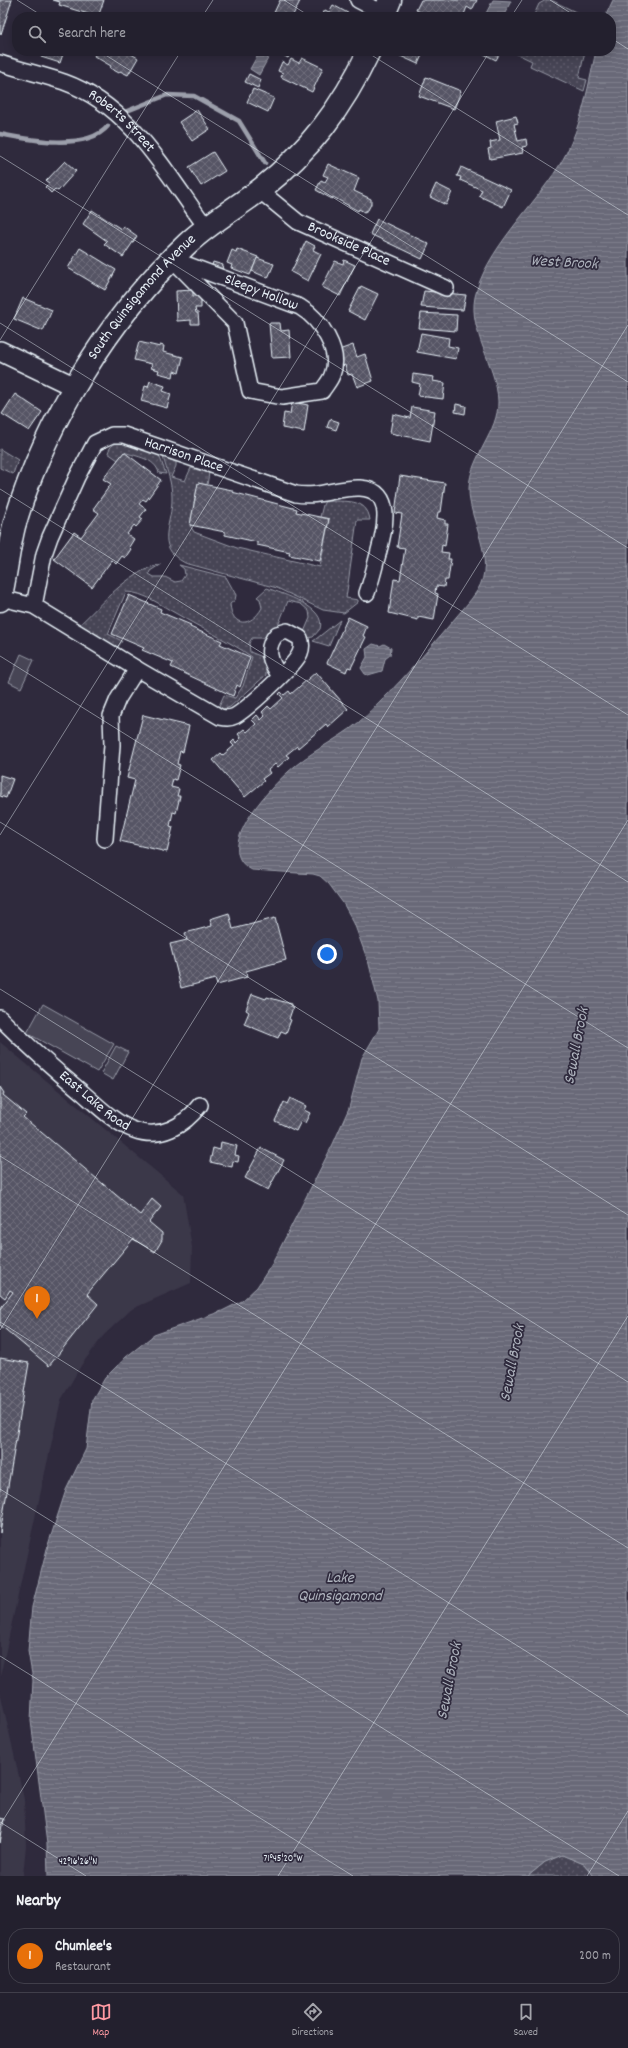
<!DOCTYPE html>
<html lang="en">
<head>
<meta charset="utf-8">
<style>
  body { margin:0; font-family:Dekko,sans-serif; background:#2b2836; color:#f1f3f6 }
  .you { position:absolute; left:327px; top:954px; width:14px; height:14px; margin:-10px; border:3px solid #fff; border-radius:50%; background:#1a73e8; box-shadow:0 0 0 6px #1a73e833 }
  .badge { display:grid; place-items:center; width:26px; height:26px; border-radius:50%; background:#ff9aa2; color:#fff; font-size:13px; font-weight:700 }
  .pin { position:absolute; translate:-50% -33px; filter:drop-shadow(0 1px 2px #0008) }
  .pin::after { content:''; position:absolute; top:21px; width:14px; height:12px; background:inherit; clip-path:polygon(0 0,100% 0,50% 100%) }
  .list { margin:0; padding:0; list-style:none }
  h2 { display:flex; justify-content:space-between; align-items:center; height:52px; margin:0; padding:0 16px; font-size:17px }
  h2 small { font-size:13px; font-weight:400; color:#a3a3aa }
  .list li { display:grid; grid-template-columns:26px 1fr auto; gap:12px; align-items:center; box-sizing:border-box; height:56px; margin:0 8px 8px; padding:0 8px; border:1px solid #403e4a; border-radius:16px }
  .list b { display:block; font-size:15px; white-space:nowrap }
  .list p { margin:0; font-size:13px; white-space:nowrap; color:#a3a3aa }
  .list em { font-size:13px; font-style:normal; color:#a3a3aa }
  .icon { flex:none; width:22px; height:22px; fill:none; stroke:currentColor; stroke-width:2; stroke-linecap:round; stroke-linejoin:round }
  .map { position:relative; flex:none; width:628px; height:1876px; overflow:hidden }
  .search { position:absolute; background:#23202e; box-shadow:0 2px 10px #0003; left:12px; right:12px; top:12px; height:44px; display:flex; align-items:center; gap:10px; box-sizing:border-box; padding:0 14px; border-radius:16px; color:#a3a3aa; font-size:15px }
  .sheet { height:116px; background:#23202e }
  nav { display:flex; justify-content:space-around; align-items:center; box-sizing:border-box; height:56px; border-top:1px solid #403e4a; background:#23202e; font-size:11px; color:#a3a3aa }
  nav a { display:grid; justify-items:center; gap:2px }
  nav .on { color:#ff9aa2 }
  .map>svg:first-child { display:block }
  .built { fill:#3b3749 }
  .grass { fill:url(#grass-dots); stroke:#979aa6 }
  .garden { fill:#464455; stroke:#979aa6 }
  .water { fill:url(#water-rules); stroke:#9c9fab }
  .lines { fill:none; stroke-linecap:round; stroke-linejoin:round }
  .stream { stroke:#9c9fab; stroke-width:4.5 }
  .building { fill:url(#building-cross-hatch); stroke:#e8f1f8 }
  .minor-casing { stroke:#e8f1f8; stroke-width:18 }
  .tertiary-casing { stroke:#e8f1f8; stroke-width:22 }
  .secondary-casing { stroke:#e8f1f8; stroke-width:25 }
  .minor { stroke:#2f2a3d; stroke-width:15 }
  .tertiary { stroke:#2f2a3d; stroke-width:19 }
  .secondary { stroke:#2f2a3d; stroke-width:22 }
  .ticks { fill:none; stroke:#e8f1f8; stroke-width:1; stroke-opacity:0.45 }
  .labels { text-anchor:middle; dominant-baseline:central; stroke-width:3.5; stroke-linejoin:round; paint-order:stroke }
  .street-label { font-size:15px; fill:#e8f1f8; stroke:#2f2a3d }
  .water-label { font-size:16px; font-style:italic; fill:#afb4be; stroke:#2f2a3d }
  .ticks-label { font-size:10px; text-anchor:middle; fill:#e8f1f8; stroke:#2f2a3d; stroke-width:3.5; stroke-linejoin:round; paint-order:stroke }
</style>
</head>
<body>
<div class="map">
<svg width="628" height="1876" viewBox="0 0 628 1876">
  <defs>
    <pattern id="grass-dots" width="8" height="8" patternUnits="userSpaceOnUse"><rect width="8" height="8" fill="#464455"/><path d="M2 2h.1M6 6h.1" fill="none" stroke="#615f6e" stroke-width="1.8" stroke-linecap="round"/></pattern>
    <pattern id="water-rules" width="6" height="5" patternUnits="userSpaceOnUse"><rect width="6" height="5" fill="#696978"/><path d="M0 2.5h6" fill="none" stroke="#7e7f8c"/></pattern>
    <pattern id="building-cross-hatch" width="8" height="8" patternUnits="userSpaceOnUse"><rect width="8" height="8" fill="#575565"/><path d="M0 0l8 8M0 8l8-8" fill="none" stroke="#6f6e7c"/></pattern>
  </defs>
  <rect width="100%" height="100%" fill="#2f2a3d"/>
  <filter id="ink" filterUnits="userSpaceOnUse"><feTurbulence type="fractalNoise" baseFrequency=".025" numOctaves="2"/><feDisplacementMap in="SourceGraphic" scale="8" xChannelSelector="R" yChannelSelector="G"/><feConvolveMatrix kernelMatrix="1 2 1 2 8 2 1 2 1" color-interpolation-filters="sRGB"/></filter>
  <g filter="url(#ink)">
    <g class="built">
      <path d="M0,1042L183,1194L192,1247L191,1283L132,1309L104,1335L82,1364L61,1400L0,1677Z"/>
      <path d="M0,1691L24,1799L26,1846L23,1876H0Z"/>
    </g>
    <g class="grass">
      <path d="M546,0H551L586,17H533L539,4Z"/>
      <path d="M516,51H585L579,78L587,80L584,91L530,66L532,61L515,53Z"/>
      <path d="M122,442L159,455L166,474L159,473C155,458 137,457 124,452L118,460L108,453C110,445 115,443 122,442Z"/>
      <path d="M0,449L18,460L13,474L0,468Z"/>
      <path d="M163,457L176,462V466L171,477L185,481L191,468L209,473L207,485L198,483L190,525L194,532L237,548L320,567L329,519L320,517L323,505L325,501C344,502 367,497 370,520H357L346,598L358,600V602L344,613L323,610L277,588L185,563C153,546 173,524 172,497C172,483 167,471 163,457Z"/>
      <path d="M161,564L150,571L149,574L154,577H165L175,582L181,581L185,575L184,569L179,565L226,577L236,595L235,600L230,604C232,628 251,627 262,608L260,599L257,597L267,588C283,594 327,607 320,629L313,637L306,638L304,632L310,618L309,611L301,604L288,601L277,628L269,632L265,638H252L249,643L250,652L260,656L266,662V675L230,707L221,710L218,708L224,695L235,698L243,686L252,657C228,640 202,629 177,614C162,606 144,592 126,592L108,634L122,641L115,652L77,627C101,605 127,572 161,564Z"/>
      <path d="M340,620L329,646L313,641L316,639Z"/>
      <path d="M562,1855L584,1864L594,1876H528L545,1862Z"/>
    </g>
    <g class="garden">
      <path d="M21,654L34,660L21,688L9,682Z"/>
      <path d="M43,1004L114,1044L97,1072L27,1033Z"/>
      <path d="M116,1046L128,1052L113,1080L101,1073Z"/>
    </g>
    <g class="water">
      <path d="M493,0L511,1L503,17H484Z"/>
      <path d="M613,0H628V1876H594L584,1864L562,1855L545,1862L528,1876H48L47,1844L31,1721L33,1680L28,1651L32,1607L48,1545L66,1490L86,1449L92,1400L105,1378L126,1357L154,1335L222,1311L242,1301L257,1287L272,1264L333,1144L349,1108L362,1058L379,1029L378,1001L369,964L354,923L343,903L329,884L320,876L313,874L252,870C209,849 274,783 295,766C318,747 345,736 367,715C397,686 425,654 452,622C460,612 470,602 477,591C498,558 468,522 469,488C470,456 499,432 498,401C497,367 468,330 475,297C485,251 534,206 559,166C581,131 587,91 596,51H611V17H605Z"/>
      <path d="M260,51L271,53L259,75L250,69Z"/>
      <path d="M373,644L380,646L384,644L391,648L390,655L385,659L382,671L368,675L365,674L361,668L367,657L366,649Z"/>
    </g>
    <g class="lines">
      <g class="stream">
        <path d="M127,111L167,95L194,96L239,121L265,163"/>
        <path d="M0,134C30,140 87,151 108,126"/>
      </g>
    </g>
    <g class="building">
      <path d="M0,0H12L1,34L0,33Z"/>
      <path d="M53,0H104L98,17L59,5L60,2Z"/>
      <path d="M280,0L300,1L292,17H272Z"/>
      <path d="M421,0H477L472,10L467,7L463,17H430L416,10Z"/>
      <path d="M333,5L355,17H321L325,10L329,12Z"/>
      <path d="M37,51H64L60,63L41,57L42,52Z"/>
      <path d="M97,51H126L138,58L128,75L120,71L119,73L110,68L111,66L94,56Z"/>
      <path d="M276,51H292L288,58Z"/>
      <path d="M398,51H424L418,64L396,54Z"/>
      <path d="M478,51H501L496,60Z"/>
      <path d="M302,58L323,68L312,92L281,77L283,73L278,71L282,62L288,65L291,59L299,63Z"/>
      <path d="M249,74L261,80L258,88L245,82Z"/>
      <path d="M426,77L461,91L454,109L419,96Z"/>
      <path d="M253,89L274,98L268,112L247,102Z"/>
      <path d="M197,110L210,129L192,141L179,122Z"/>
      <path d="M516,116L518,123L514,124L518,141L526,139L527,146L522,147L523,153L490,159L488,149L491,148L490,142L500,140L496,121Z"/>
      <path d="M213,152L225,171L201,186L189,167Z"/>
      <path d="M65,161L76,171L58,191L55,189L51,193L45,187L49,183L46,181Z"/>
      <path d="M328,164L359,178L354,191L371,199V204L368,210L364,212L359,209L358,211L333,197L332,199L316,190L321,180L325,182L328,177L323,175Z"/>
      <path d="M461,167L511,190L503,207L479,196L482,190L460,180L461,177L457,176Z"/>
      <path d="M436,184L452,192L446,205L430,197Z"/>
      <path d="M92,210L121,229L123,226L137,236L123,257L104,244L107,241L83,224Z"/>
      <path d="M377,219L429,244L422,259L370,234Z"/>
      <path d="M306,241L315,246L313,250L321,254L308,281L291,272Z"/>
      <path d="M80,248L116,270L105,290L68,268Z"/>
      <path d="M237,249L258,257L250,275L231,268L232,265L227,263L232,250L236,252Z"/>
      <path d="M257,258L274,264L268,278L252,271Z"/>
      <path d="M344,260L355,265L340,296L322,287L335,261L343,264Z"/>
      <path d="M213,262L223,265L221,273L211,269Z"/>
      <path d="M361,286L378,294L365,320L348,311Z"/>
      <path d="M193,290V296H201V308H195L196,313H198L199,324H191V320L177,321L176,291Z"/>
      <path d="M424,291L466,295L463,310L421,307Z"/>
      <path d="M23,298L52,310L43,331L14,319Z"/>
      <path d="M421,313L457,315L456,331L419,328Z"/>
      <path d="M269,323H280L281,331L289,330L291,357L272,358Z"/>
      <path d="M421,333L449,338L448,346L458,348L456,359L417,352Z"/>
      <path d="M139,342L160,347V345L164,346L163,352L183,357L179,373L174,371L173,377L158,373L159,370L151,368L152,364L134,360Z"/>
      <path d="M353,345L357,357L365,354L373,381L357,387L352,374L348,375L345,365L342,366L339,358V350Z"/>
      <path d="M413,374L434,377L433,381L445,383L443,399L418,396L420,384L412,382Z"/>
      <path d="M150,381L165,386L163,391L171,394L167,408L141,401L145,386L148,387Z"/>
      <path d="M15,394L42,412L29,431L2,414Z"/>
      <path d="M292,402L308,405L304,432L282,428L284,413L290,414Z"/>
      <path d="M456,404L466,406L465,414L455,412Z"/>
      <path d="M412,407L435,411L430,441L390,433L393,414L410,418Z"/>
      <path d="M330,419L339,422L336,430L327,427Z"/>
      <path d="M124,452L161,480L146,501L143,499L139,504L146,509L140,517L143,519L136,527L134,525L127,534L134,539L129,547L131,549L125,558L122,556L116,564L112,560L92,587L54,559L74,532L81,537L99,513L93,509L111,484L103,479Z"/>
      <path d="M400,476L445,483L441,512H438L437,518L445,520V524H448L445,546L442,545L441,552L449,553L448,559H451L448,580H445L444,587L436,586L435,593L438,594L434,620L418,617V620L389,613L394,579L400,580L405,548L397,547L402,514L395,513Z"/>
      <path d="M198,483L232,490V492L297,509L296,512L329,519L320,561L289,555L290,552L257,545V542L225,535V532L190,525Z"/>
      <path d="M129,595L161,609L160,612L191,625L190,627L222,641L220,644L250,657L240,687L237,685L233,696L171,667L173,663L142,650L144,648L112,634Z"/>
      <path d="M348,617L367,626L363,636L366,637L351,668L348,667L346,672L327,663Z"/>
      <path d="M316,672L348,709L328,727L326,724L298,748L297,746L286,755L289,757L278,767L275,764L268,770L270,773L262,779L264,781L245,797L213,760L221,753L223,755L234,746L231,743L234,740L236,743L241,738L238,734L244,729L247,732L256,724L252,720L257,715L261,720L265,716L262,712L268,706L271,709L283,698L279,694L281,692L284,695L289,691L291,694Z"/>
      <path d="M143,715L189,726L183,752L180,751L177,764L180,765L176,780L173,779L171,787L179,789L177,796H180L176,813L173,812L170,826L173,827L167,852L120,841L135,780L127,778Z"/>
      <path d="M0,775L13,779L6,798L0,796Z"/>
      <path d="M229,913L233,929L275,918L286,960L246,971L247,977L217,985L215,979L181,988L170,944L187,940L185,933L212,926L210,919Z"/>
      <path d="M252,994L266,999L267,997L291,1004V1007H293L289,1019L291,1020L286,1033L281,1031L278,1038L244,1024L249,1012L246,1010Z"/>
      <path d="M0,1087L4,1093L3,1095L26,1114L23,1117L140,1215L152,1199L161,1207L149,1222L162,1233V1240L155,1252L133,1239L87,1294L98,1304L49,1366L0,1325V1309L13,1292L10,1290L5,1298L0,1294Z"/>
      <path d="M290,1098L306,1106L304,1110L310,1113L305,1123L301,1121L296,1131L275,1121L284,1102L287,1104Z"/>
      <path d="M221,1142L237,1146L235,1155L239,1156L238,1162L233,1161L232,1167L210,1162L213,1148L220,1150Z"/>
      <path d="M261,1148L284,1160L268,1190L245,1178Z"/>
      <path d="M0,1358L29,1363L0,1533Z"/>
      <path d="M0,1818L4,1819L0,1843Z"/>
    </g>
    <g class="lines">
      <defs>
        <g id="minor">
          <path d="M358,0L385,14"/>
          <path id="s1" d="M0,63C21,70 43,75 64,82C131,106 166,173 206,227"/>
          <path id="s2" d="M259,190L298,222L446,288"/>
          <path d="M172,259L300,307C320,319 342,351 332,375C330,381 325,386 322,391L282,397L250,391L235,323Z"/>
          <path d="M1,598L34,606L137,669L118,699L111,716L112,745L105,839"/>
          <path id="s3" d="M34,606L44,554L50,537L77,477L95,443L112,435H124L296,494C319,498 338,487 360,488C398,490 383,536 377,558C374,570 371,582 367,593"/>
          <path d="M137,669L220,717C225,718 229,719 235,716C247,709 295,666 300,653C302,648 302,643 300,638L287,631L277,634C264,648 270,662 280,676"/>
          <path id="s4" d="M0,1018C27,1045 55,1070 84,1094C99,1107 115,1123 134,1130C160,1140 184,1126 200,1105"/>
        </g>
        <path id="tertiary" d="M0,351L75,387"/>
        <g id="secondary">
          <path d="M383,17L390,0"/>
          <path id="s5" d="M0,600C6,575 8,550 14,526C44,423 109,317 187,244C209,223 236,208 261,189C310,150 342,108 369,51"/>
        </g>
      </defs>
      <use href="#minor" class="minor-casing"/>
      <use href="#tertiary" class="tertiary-casing"/>
      <use href="#secondary" class="secondary-casing"/>
      <use href="#minor" class="minor"/>
      <use href="#tertiary" class="tertiary"/>
      <use href="#secondary" class="secondary"/>
    </g>
  </g>
  <path class="ticks" d="M17,0L44,17M284,0L311,17M550,0L577,17M202,17L213,0M511,17L522,0M611,38L628,49M99,51L628,382M365,51L628,215M0,156L628,548M0,323L628,715M0,340L181,51M0,489L628,882M0,656L628,1048M0,822L628,1215M0,835L490,51M0,989L628,1382M0,1156L628,1548M0,1322L628,1715M0,1330L628,325M0,1489L619,1876M0,1656L353,1876M0,1822L86,1876M0,1825L628,820M278,1876L628,1316M587,1876L628,1811"/>
  <g class="labels">
    <g class="street-label">
      <text stroke="none"><textPath href="#s1" startOffset="137">Roberts Street</textPath></text>
      <text stroke="none"><textPath href="#s2" startOffset="106">Brookside Place</textPath></text>
      <text transform="translate(261 293) rotate(21)">Sleepy Hollow</text>
      <text stroke="none"><textPath href="#s5" startOffset="340">South Quinsigamond Avenue</textPath></text>
      <text stroke="none"><textPath href="#s3" startOffset="269">Harrison Place</textPath></text>
      <text stroke="none"><textPath href="#s4" startOffset="126">East Lake Road</textPath></text>
    </g>
    <g class="water-label">
      <text transform="translate(564 263) rotate(3)">West Brook</text>
      <text transform="translate(577 1046) rotate(-79)">Sewall Brook</text>
      <text transform="translate(513 1363) rotate(-79)">Sewall Brook</text>
      <text x="340" y="1578">Lake<tspan x="340" dy="18">Quinsigamond</tspan></text>
      <text transform="translate(450 1681) rotate(-79)">Sewall Brook</text>
    </g>
  </g>
  <g class="ticks-label">
    <text x="283" y="1861">71°45'20"W</text>
    <text x="78" y="1864">42°16'26"N</text>
  </g>
</svg>
<div class="you"></div>
<div class="pin badge" style="left:37px;top:1319px;background:#e8710a">1</div>
<div class="search"><svg class="icon" aria-label="search" viewBox="0 0 24 24"><circle cx="10" cy="10" r="6"/><path d="M15 15l6 6"/></svg>Search here</div>
</div>
<section class="sheet">
<h2>Nearby<small></small></h2>
<ul class="list">
<li><span class="badge" style="background:#e8710a">1</span><div><b>Chumlee's</b><p>Restaurant</p></div><em>200 m</em></li>
</ul>
</section>
<nav>
<a class="on"><svg class="icon" aria-label="map" viewBox="0 0 24 24"><path d="M3 6l6-2 6 2 6-2v14l-6 2-6-2-6 2zM9 4v14M15 6v14"/></svg>Map</a>
<a><svg class="icon" aria-label="directions" viewBox="0 0 24 24"><path d="M12 3l9 9-9 9-9-9zM9 14v-3h6M13 9l2 2-2 2"/></svg>Directions</a>
<a><svg class="icon" aria-label="saved" viewBox="0 0 24 24"><path d="M7 4h10v16l-5-4-5 4z"/></svg>Saved</a>
</nav>
</body>
</html>
